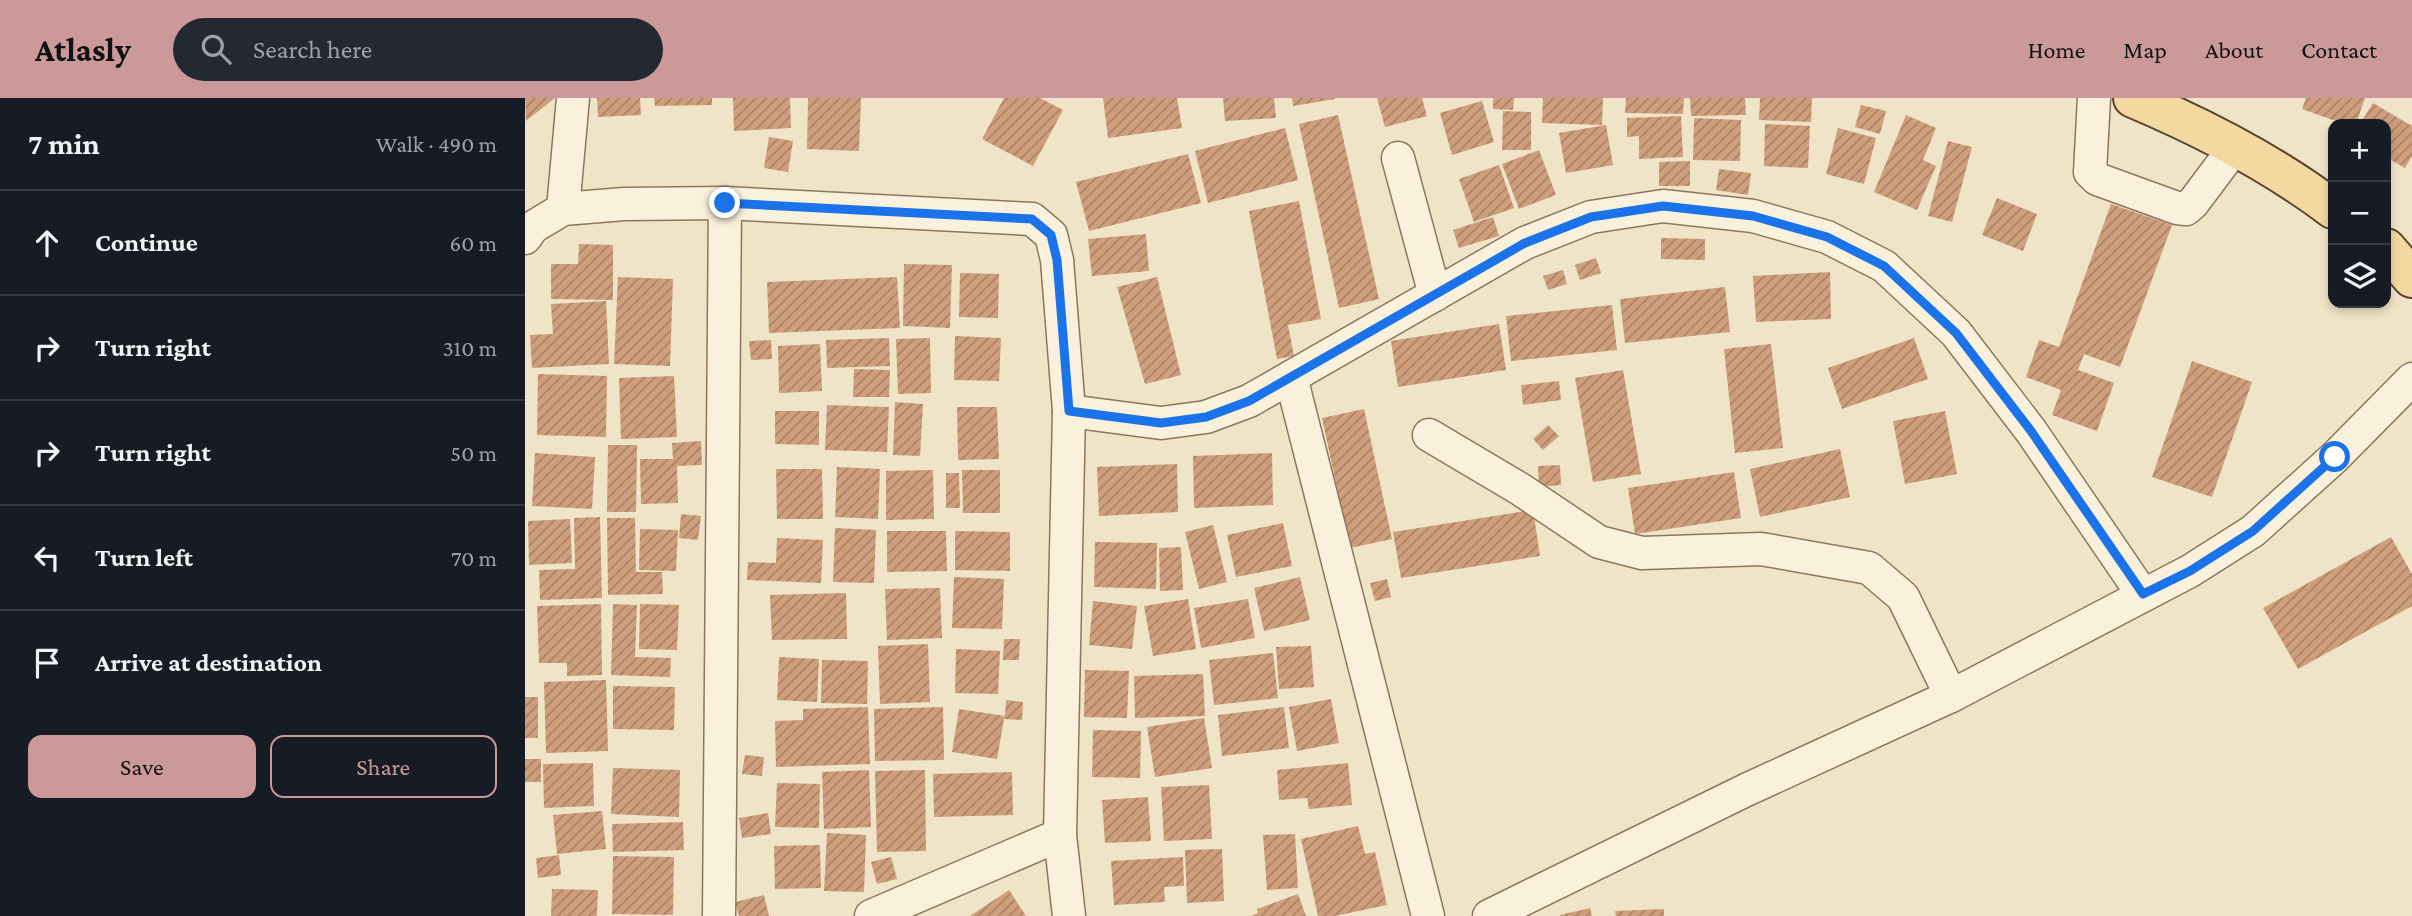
<!DOCTYPE html>
<html lang="en">
<head>
<meta charset="utf-8">
<style>
  body { margin:0; font-family:"Crimson Pro",serif; background:#242831; color:#f1f3f6 }
  .controls { position:absolute; right:21px; top:21px; display:grid; overflow:hidden; border-radius:14px; box-shadow:0 4px 10px #0003 }
  .controls button { width:63px; height:63px; display:grid; place-items:center; padding:0; border:0; border-bottom:2px solid #363941; background:#171b24; color:#f1f3f6; font:35px sans-serif }
  .stop { position:absolute; width:21px; height:21px; margin:-16px; border:5px solid #1a73e8; border-radius:50%; background:#fff }
  .stop.end { background:#1a73e8; border-color:#fff; box-shadow:0 2px 7px #0008 }
  .list { margin:0; padding:0; list-style:none }
  h2 { display:flex; justify-content:space-between; align-items:center; height:91px; margin:0; padding:0 28px; font-size:30px }
  h2 small { font-size:23px; font-weight:400; color:#9ea1a6 }
  .list li { display:grid; grid-template-columns:46px 1fr auto; gap:21px; align-items:center; box-sizing:border-box; height:105px; padding:0 28px; border-top:2px solid #363941 }
  .list b { display:block; font-size:26px; white-space:nowrap }
  .list em { font-size:23px; font-style:normal; color:#9ea1a6 }
  .actions { display:flex; gap:14px; padding:21px 28px }
  .actions a { flex:1; padding:16px 0; border:2px solid #cc999b; border-radius:14px; text-align:center; font-size:24px; color:#cc999b }
  .actions .main { background:#cc999b; color:#111 }
  .icon { flex:none; width:38px; height:38px; fill:none; stroke:currentColor; stroke-width:2; stroke-linecap:round; stroke-linejoin:round }
  .map { position:relative; flex:none; width:1887px; height:818px; overflow:hidden }
  header { display:flex; align-items:center; gap:42px; box-sizing:border-box; height:98px; padding:0 35px; background:#cc999b; color:#111 }
  header strong { font-size:33px }
  nav { display:flex; gap:38px; margin-inline-start:auto; font-size:24px }
  .search { width:490px; height:63px; background:#242831; display:flex; align-items:center; gap:18px; box-sizing:border-box; padding:0 24px; border-radius:38px; color:#9ea1a6; font-size:26px }
  main { display:flex }
  aside { flex:1; background:#171b24 }
  .map>svg:first-child { display:block }
  .building { fill:url(#building-hatch) }
  .lines { fill:none; stroke-linecap:round; stroke-linejoin:round }
  .minor-casing { stroke:#8d765c; stroke-width:35 }
  .major-casing { stroke:#5b4430; stroke-width:42 }
  .minor { stroke:#faf1dc; stroke-width:32 }
  .major { stroke:#f3d9a0; stroke-width:38 }
  .route { stroke:#1a73e8; stroke-width:9 }
</style>
</head>
<body>
<header>
<strong>Atlasly</strong>
<div class="search"><svg class="icon" aria-label="search" viewBox="0 0 24 24"><circle cx="10" cy="10" r="6"/><path d="M15 15l6 6"/></svg>Search here</div>
<nav><a>Home</a><a>Map</a><a>About</a><a>Contact</a></nav>
</header>
<main>
<aside>
<h2>7 min<small>Walk · 490 m</small></h2>
<ul class="list">
<li><svg class="icon" aria-label="ahead" viewBox="0 0 24 24"><path d="M12 20V5M6 11l6-6 6 6"/></svg><div><b>Continue</b></div><em>60 m</em></li>
<li><svg class="icon" aria-label="right" viewBox="0 0 24 24"><path d="M7 20v-9h11M14 6l5 5-5 5"/></svg><div><b>Turn right</b></div><em>310 m</em></li>
<li><svg class="icon" aria-label="right" viewBox="0 0 24 24"><path d="M7 20v-9h11M14 6l5 5-5 5"/></svg><div><b>Turn right</b></div><em>50 m</em></li>
<li><svg class="icon" aria-label="left" viewBox="0 0 24 24"><path d="M17 20v-9H6M10 6l-5 5 5 5"/></svg><div><b>Turn left</b></div><em>70 m</em></li>
<li><svg class="icon" aria-label="arrive" viewBox="0 0 24 24"><path d="M6 21V4h12l-3 4 3 4H6"/></svg><div><b>Arrive at destination</b></div></li>
</ul>
<div class="actions"><a class="main">Save</a><a>Share</a></div>
</aside>
<div class="map">
<svg width="1887" height="818" viewBox="0 0 1887 818">
  <defs>
    <pattern id="building-hatch" width="6" height="6" patternUnits="userSpaceOnUse" patternTransform="scale(1.75)"><rect width="6" height="6" fill="#cf9f7d"/><path d="M-1 1l2-2M0 6l6-6M5 7l2-2" fill="none" stroke="#a98266"/></pattern>
  </defs>
  <rect width="100%" height="100%" fill="#f0e4c8"/>
  <g class="building">
    <path d="M0,0H30L1,23Z"/>
    <path d="M72,0H115L116,17L73,19Z"/>
    <path d="M129,0H187V7L130,8Z"/>
    <path d="M208,0H265L266,30L209,33Z"/>
    <path d="M283,0H336L334,53L282,51Z"/>
    <path d="M479,0H515L538,12L508,68L457,41Z"/>
    <path d="M578,0H652L657,30L583,40Z"/>
    <path d="M698,0H749L751,20L700,23Z"/>
    <path d="M767,0H810V1L768,8Z"/>
    <path d="M852,0H897L902,18L860,29Z"/>
    <path d="M968,0H989L988,12L968,11Z"/>
    <path d="M1018,0H1078L1077,27L1017,25Z"/>
    <path d="M1101,0H1159L1158,16L1100,15Z"/>
    <path d="M1165,0H1220L1221,17L1166,18Z"/>
    <path d="M1235,0H1287L1286,24L1234,22Z"/>
    <path d="M1781,0H1840L1831,26H1819L1777,11Z"/>
    <path d="M957,3L969,44L927,57L915,15Z"/>
    <path d="M1848,5L1887,28V58L1880,70L1861,59V26H1835Z"/>
    <path d="M1336,7L1361,13L1355,36L1330,29Z"/>
    <path d="M978,13L1006,14V52H977Z"/>
    <path d="M813,17L854,201L814,210L774,26Z"/>
    <path d="M1381,17L1411,30L1398,62L1411,68L1392,112L1349,94Z"/>
    <path d="M1156,18L1158,59L1114,61V38L1102,39V20Z"/>
    <path d="M1169,20L1216,22L1215,63L1168,62Z"/>
    <path d="M1240,26L1285,28L1283,70L1239,68Z"/>
    <path d="M1081,27L1088,67L1041,75L1034,35Z"/>
    <path d="M760,30L773,82L683,105L670,53Z"/>
    <path d="M1313,30L1351,40L1339,86L1301,76Z"/>
    <path d="M244,39L268,43L263,74L239,70Z"/>
    <path d="M1423,43L1447,49L1427,124L1403,118Z"/>
    <path d="M1014,52L1031,97L994,111L977,66Z"/>
    <path d="M663,56L676,105L564,133L551,84Z"/>
    <path d="M1165,63V88H1134V64Z"/>
    <path d="M974,67L989,110L949,124L934,81Z"/>
    <path d="M1194,71L1226,75L1223,97L1191,92Z"/>
    <path d="M1472,100L1512,116L1498,153L1457,137Z"/>
    <path d="M774,103L796,221L763,227L769,258L752,261L724,113Z"/>
    <path d="M1586,106L1647,127L1595,269L1559,256L1553,272L1589,285L1572,333L1527,317L1536,292L1501,279L1514,242L1534,249Z"/>
    <path d="M968,119L974,138L934,150L928,132Z"/>
    <path d="M621,136L624,173L567,178L563,141Z"/>
    <path d="M1136,140L1180,141V162L1136,161Z"/>
    <path d="M54,146L88,147V202L26,201V166H53Z"/>
    <path d="M1071,160L1076,175L1055,182L1050,167Z"/>
    <path d="M379,166L427,167L425,230L378,228Z"/>
    <path d="M1038,172L1042,186L1023,192L1018,178Z"/>
    <path d="M1305,174L1306,221L1231,224L1228,178Z"/>
    <path d="M435,175L474,176L473,220L434,219Z"/>
    <path d="M93,179L148,181L145,268L89,266Z"/>
    <path d="M372,179L375,230L244,235L242,184Z"/>
    <path d="M632,179L656,277L620,286L592,189Z"/>
    <path d="M1200,189L1205,234L1100,245L1095,201Z"/>
    <path d="M81,203L84,266L7,270L5,237L28,236L26,206Z"/>
    <path d="M1087,207L1092,252L986,263L981,218Z"/>
    <path d="M974,226L981,272L873,289L866,243Z"/>
    <path d="M430,238L476,240L474,283L429,282Z"/>
    <path d="M364,240L365,268L302,270L301,242Z"/>
    <path d="M405,240L406,295L373,296L371,241Z"/>
    <path d="M1389,240L1403,281L1317,311L1303,270Z"/>
    <path d="M246,242L247,261L226,262L224,243Z"/>
    <path d="M295,246L297,293L254,295L253,248Z"/>
    <path d="M1246,246L1258,350L1210,355L1199,251Z"/>
    <path d="M1667,263L1727,284L1687,399L1627,379Z"/>
    <path d="M329,271L365,272L364,299H328Z"/>
    <path d="M1098,272L1116,376L1068,384L1050,280Z"/>
    <path d="M13,276L82,278L81,339L12,337Z"/>
    <path d="M149,278L152,339L96,341L94,280Z"/>
    <path d="M1034,283L1036,302L998,307L996,287Z"/>
    <path d="M370,304L398,306L395,358L368,357Z"/>
    <path d="M302,307L364,309L362,354L300,352Z"/>
    <path d="M432,309H472L474,361L433,362Z"/>
    <path d="M839,311L867,441L825,450L797,320Z"/>
    <path d="M250,313H294V347L250,346Z"/>
    <path d="M1420,313L1432,376L1380,386L1368,323Z"/>
    <path d="M1023,327L1034,338L1018,352L1008,341Z"/>
    <path d="M176,343L177,367L152,368L153,405L116,406L115,361H148L147,345Z"/>
    <path d="M83,347H112L111,414H82Z"/>
    <path d="M1315,351L1325,399L1235,419L1225,371Z"/>
    <path d="M10,355L70,359L67,411L7,408Z"/>
    <path d="M747,355L748,407L669,410L668,358Z"/>
    <path d="M652,366L653,414L574,418L572,369Z"/>
    <path d="M1035,367L1036,387L1014,389L1013,368Z"/>
    <path d="M312,369L355,371L353,421L310,419Z"/>
    <path d="M251,371H297L298,421H252Z"/>
    <path d="M408,372L409,421L361,422V373Z"/>
    <path d="M437,372H475V415H438Z"/>
    <path d="M1209,374L1216,420L1110,436L1103,390Z"/>
    <path d="M421,375H434L435,410H421Z"/>
    <path d="M1008,412L1015,458L876,480L868,434Z"/>
    <path d="M156,416L176,418L173,442L154,440Z"/>
    <path d="M75,419L77,500L15,502L14,472L50,471L49,420Z"/>
    <path d="M82,420H110L111,474H137L138,496L83,497Z"/>
    <path d="M45,421L47,465L4,467L3,423Z"/>
    <path d="M758,425L767,468L711,479L702,437Z"/>
    <path d="M688,427L702,484L674,491L660,434Z"/>
    <path d="M310,430L351,432L349,485L308,484Z"/>
    <path d="M115,431L153,432L151,473L114,472Z"/>
    <path d="M362,433H421L422,473L362,474Z"/>
    <path d="M430,433L485,434V473L430,472Z"/>
    <path d="M1866,439L1887,476V508L1773,571L1738,510Z"/>
    <path d="M252,440L298,442L296,485L222,482L223,464L251,465Z"/>
    <path d="M570,444L632,445L631,491L569,489Z"/>
    <path d="M656,449L658,492L635,493L634,450Z"/>
    <path d="M429,479L479,481L477,531L427,530Z"/>
    <path d="M775,479L785,522L739,533L729,490Z"/>
    <path d="M862,481L866,499L850,503L845,485Z"/>
    <path d="M415,490L417,540L362,542L360,491Z"/>
    <path d="M321,495L322,541L247,542L245,497Z"/>
    <path d="M663,501L671,551L628,558L619,508Z"/>
    <path d="M723,501L730,540L676,550L669,510Z"/>
    <path d="M568,503L612,508L607,551L564,547Z"/>
    <path d="M76,506L77,577L42,578V565H14L12,508Z"/>
    <path d="M88,506L112,507L110,559L146,560L145,579L86,577Z"/>
    <path d="M115,506L154,507L152,552L114,551Z"/>
    <path d="M479,541H495L494,562H478Z"/>
    <path d="M403,546L405,604L355,606L353,548Z"/>
    <path d="M786,548L789,589L754,591L751,549Z"/>
    <path d="M431,551L475,553L473,596L430,595Z"/>
    <path d="M748,555L753,600L689,607L684,562Z"/>
    <path d="M254,559L294,561L292,604L252,602Z"/>
    <path d="M297,562L343,563L342,606L296,605Z"/>
    <path d="M560,572L604,573L602,620L559,619Z"/>
    <path d="M678,576L680,618L610,620L609,578Z"/>
    <path d="M81,582L83,653L21,655L19,584Z"/>
    <path d="M88,588L150,589L149,632L88,631Z"/>
    <rect x="0" y="599" width="13" height="41"/>
    <path d="M806,601L814,645L772,653L764,609Z"/>
    <path d="M481,602L498,604L497,622L479,621L472,661L427,654L434,611L480,618Z"/>
    <path d="M343,609L345,666L251,669L250,623L278,622V611Z"/>
    <path d="M418,609L419,662L350,663L349,611Z"/>
    <path d="M759,609L764,650L697,658L693,617Z"/>
    <path d="M679,620L687,670L630,679L622,629Z"/>
    <path d="M568,632L616,633L615,680L567,679Z"/>
    <path d="M220,657L239,659L237,678L217,676Z"/>
    <rect x="0" y="661" width="16" height="23"/>
    <path d="M68,665L69,708L19,710L18,666Z"/>
    <path d="M823,665L827,707L784,711L782,700L754,702L752,672Z"/>
    <path d="M88,670L155,672L154,719L86,716Z"/>
    <path d="M344,672L346,729L299,731L297,674Z"/>
    <path d="M400,672L401,753L352,754L350,673Z"/>
    <path d="M487,674L488,717L409,719L408,676Z"/>
    <path d="M252,685L295,686L294,730L250,729Z"/>
    <path d="M684,687L687,741L639,743L636,689Z"/>
    <path d="M623,699L626,743L580,745L577,702Z"/>
    <path d="M77,713L81,751L32,756L28,717Z"/>
    <path d="M243,715L246,736L217,740L214,720Z"/>
    <path d="M158,724L159,752L88,754L87,726Z"/>
    <path d="M833,728L840,756L850,754L862,807L810,818H793L776,741Z"/>
    <path d="M302,735L341,737L339,794L299,793Z"/>
    <path d="M770,736L773,790L742,792L738,737Z"/>
    <path d="M295,747L296,790L250,791L249,748Z"/>
    <path d="M697,751L699,803L662,805L660,752Z"/>
    <path d="M34,757L36,777L13,780L11,760Z"/>
    <path d="M88,758L149,759L148,817L87,816Z"/>
    <path d="M366,759L372,781L352,786L346,764Z"/>
    <path d="M658,759L659,788L639,789L640,804L589,807L586,763Z"/>
    <path d="M27,791L73,792L72,818H26Z"/>
    <path d="M484,792L501,818H445Z"/>
    <path d="M773,796L781,818H726L733,815L732,811Z"/>
    <path d="M239,797L244,818H214L210,804Z"/>
    <path d="M1065,810L1067,818H1035V817Z"/>
    <path d="M1139,811V818H1091L1090,813Z"/>
  </g>
  <g class="lines">
    <defs>
      <g id="minor">
        <path d="M1569,0L1565,74L1572,81L1652,110L1661,111L1668,105L1710,49"/>
        <path d="M873,60L910,197"/>
        <path d="M38,111L48,0"/>
        <path d="M0,140L8,129L38,111L99,106L200,105L507,121L526,137L532,162L544,313L535,737L544,818"/>
        <path d="M766,279L903,818"/>
        <path d="M544,313L636,325L681,319L724,303L1000,145L1066,119L1138,108L1228,118L1302,139L1359,168L1431,235L1506,333L1618,497"/>
        <path d="M904,337L995,391L1074,444L1117,455L1236,451L1344,470L1378,499L1426,598"/>
        <path d="M194,818L200,105"/>
        <path d="M346,818L535,737"/>
        <path d="M964,818L1221,692L1426,598L1665,473L1728,433L1810,359L1887,281"/>
      </g>
      <g id="major">
        <path d="M1608,0C1679,30 1747,65 1808,111"/>
        <path d="M1861,150L1887,180"/>
      </g>
    </defs>
    <use href="#minor" class="minor-casing"/>
    <use href="#major" class="major-casing"/>
    <use href="#minor" class="minor"/>
    <use href="#major" class="major"/>
  </g>
  <g class="lines">
    <path class="route" d="M200,105L507,121L526,137L532,162L544,313L636,325L681,319L724,303L1000,145L1066,119L1138,108L1228,118L1302,139L1359,168L1431,235L1506,333L1618,496L1665,473L1728,433L1810,359"/>
  </g>
</svg>
<div class="controls">
<button>+</button>
<button>−</button>
<button><svg class="icon" aria-label="layers" viewBox="0 0 24 24"><path d="M12 4l9 5-9 5-9-5zM3 14l9 5 9-5"/></svg></button>
</div>
<div class="stop" style="left:1810px;top:359px"></div>
<div class="stop end" style="left:200px;top:105px"></div>
</div>
</main>
</body>
</html>
